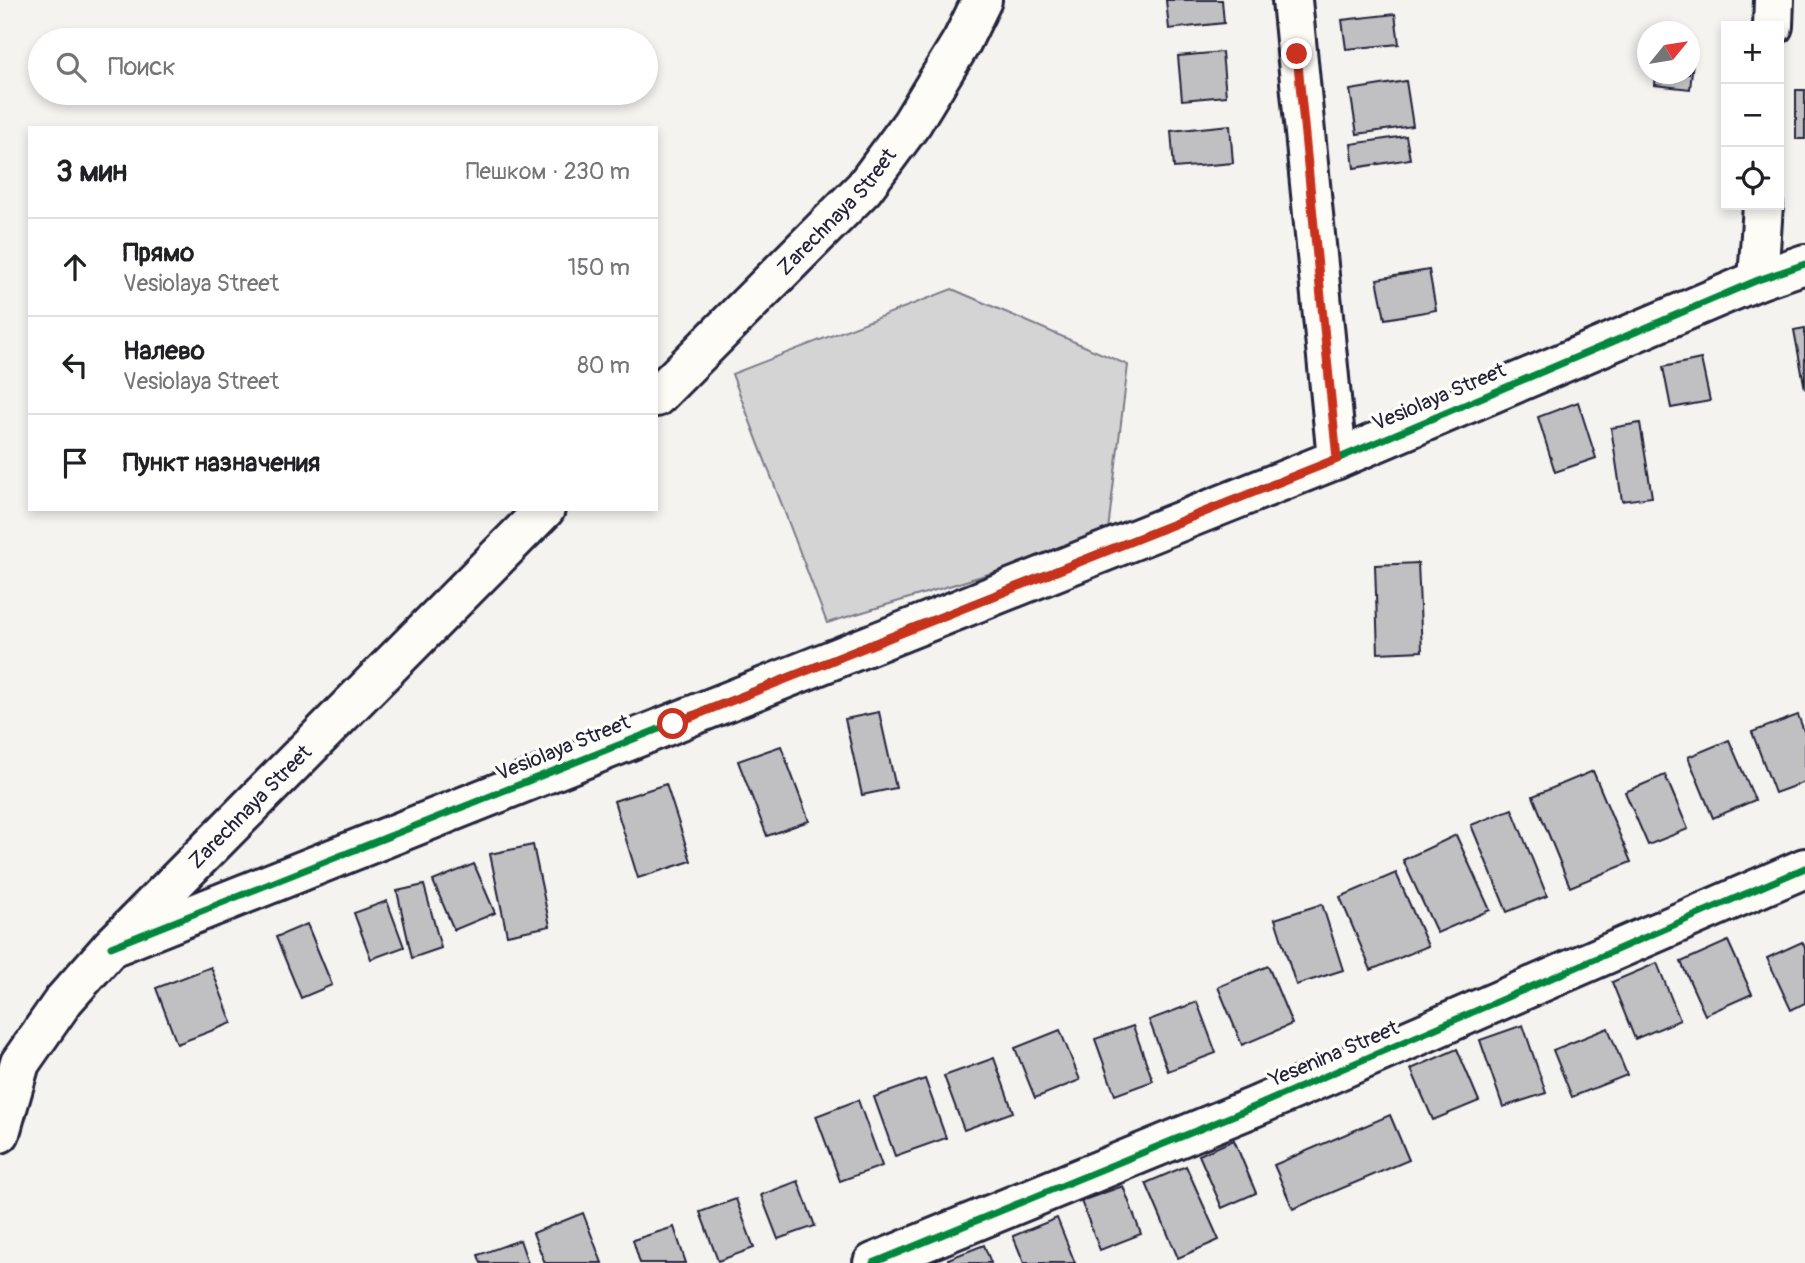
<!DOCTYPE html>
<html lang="ru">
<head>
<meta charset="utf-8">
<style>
  body { margin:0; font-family:Pangolin,sans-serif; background:#f6f6f6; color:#202124 }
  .controls { position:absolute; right:21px; top:21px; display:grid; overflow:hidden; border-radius:0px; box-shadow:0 4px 10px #0003 }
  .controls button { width:63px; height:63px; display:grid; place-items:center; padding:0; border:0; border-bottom:2px solid #e0e0e0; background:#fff; color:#202124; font:35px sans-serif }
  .compass { position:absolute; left:1637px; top:21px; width:63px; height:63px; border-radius:50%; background:#fff; box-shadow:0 4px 10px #0003; rotate:60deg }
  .stop { position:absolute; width:21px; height:21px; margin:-16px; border:5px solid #c8321e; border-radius:50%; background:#fff }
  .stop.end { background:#c8321e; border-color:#fff; box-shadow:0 2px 7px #0008 }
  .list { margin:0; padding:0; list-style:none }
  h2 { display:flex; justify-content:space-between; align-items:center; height:91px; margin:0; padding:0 28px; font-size:30px }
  h2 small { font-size:23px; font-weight:400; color:#757577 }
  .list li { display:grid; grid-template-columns:46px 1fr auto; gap:21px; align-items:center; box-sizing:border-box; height:98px; padding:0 28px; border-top:2px solid #e0e0e0 }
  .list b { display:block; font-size:26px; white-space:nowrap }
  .list p { margin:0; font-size:23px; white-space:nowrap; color:#757577 }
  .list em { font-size:23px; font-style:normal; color:#757577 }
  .icon { flex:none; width:38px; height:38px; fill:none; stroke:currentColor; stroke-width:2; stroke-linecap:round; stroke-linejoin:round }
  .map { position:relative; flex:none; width:1805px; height:1263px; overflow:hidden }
  .search { position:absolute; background:#fff; box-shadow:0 4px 10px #0003; left:28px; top:28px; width:630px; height:77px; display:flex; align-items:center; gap:18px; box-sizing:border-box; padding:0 24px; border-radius:38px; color:#757577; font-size:26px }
  .panel { position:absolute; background:#fff; box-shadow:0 4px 10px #0003; left:28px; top:126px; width:630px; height:385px; border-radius:0px }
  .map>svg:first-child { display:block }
  .green { fill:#d5d4d5; stroke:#7c7b88; stroke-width:2 }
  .building { fill:#c0bfc2; stroke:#22223b; stroke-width:2 }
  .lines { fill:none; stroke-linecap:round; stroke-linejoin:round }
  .minor-casing { stroke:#22223b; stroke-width:44 }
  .minor { stroke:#fdfcf7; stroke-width:38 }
  .cycleway-casing { stroke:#fdfcf7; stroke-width:11 }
  .cycleway { stroke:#00873e; stroke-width:7 }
  .route { stroke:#c8321e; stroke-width:9 }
  .labels { text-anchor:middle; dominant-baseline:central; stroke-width:7; stroke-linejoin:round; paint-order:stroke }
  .street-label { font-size:21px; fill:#22223b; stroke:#fdfcf7 }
</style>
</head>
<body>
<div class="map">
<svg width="1805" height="1263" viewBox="0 0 1805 1263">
  <rect width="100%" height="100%" fill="#f4f3ef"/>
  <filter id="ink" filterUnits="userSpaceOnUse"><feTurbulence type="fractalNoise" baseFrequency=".0143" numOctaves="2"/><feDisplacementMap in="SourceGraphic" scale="14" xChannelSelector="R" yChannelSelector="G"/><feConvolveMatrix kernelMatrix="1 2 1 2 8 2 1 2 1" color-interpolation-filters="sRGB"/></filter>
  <g filter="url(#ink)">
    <path class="green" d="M952,289L1128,365L1107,538L827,623L732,374Z"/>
    <g class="building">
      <path d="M1166,0H1222L1224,23L1169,29Z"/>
      <path d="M1395,14L1399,44L1346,49L1342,20Z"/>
      <path d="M1689,51L1694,52L1690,89L1655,85L1656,74H1689Z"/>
      <path d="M1222,52L1226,96L1182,100L1178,56Z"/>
      <path d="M1406,81L1413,126L1357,134L1350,90Z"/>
      <rect x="1796" y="90" width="9" height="49"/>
      <path d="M1230,125L1233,163L1174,168L1171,131Z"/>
      <path d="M1406,136L1410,159L1354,168L1351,144Z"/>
      <path d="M1429,270L1436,310L1385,319L1377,279Z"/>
      <path d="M1805,328V389L1794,330Z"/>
      <path d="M1701,359L1710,401L1671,408L1663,367Z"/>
      <path d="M1578,402L1596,458L1555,472L1538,417Z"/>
      <path d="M1640,423L1652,497L1622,501L1611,428Z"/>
      <path d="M1418,563L1422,651L1378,653L1375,565Z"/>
      <path d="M879,712L896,788L862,795L845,719Z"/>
      <path d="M1798,715L1805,734V782L1775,793L1752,732Z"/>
      <path d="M1729,740L1755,800L1713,818L1688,757Z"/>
      <path d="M781,746L809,821L767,836L738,761Z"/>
      <path d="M1593,771L1631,862L1570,887L1533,796Z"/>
      <path d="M1665,775L1688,829L1648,845L1625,792Z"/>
      <path d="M666,784L691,861L638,878L614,801Z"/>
      <path d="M1512,809L1547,896L1507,912L1471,825Z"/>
      <path d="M1456,835L1490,910L1437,933L1403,860Z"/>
      <path d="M533,845L550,926L507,935L490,854Z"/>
      <path d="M474,864L495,913L454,930L433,881Z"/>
      <path d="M1396,873L1428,946L1371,970L1340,897Z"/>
      <path d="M424,885L441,948L412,958L397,891Z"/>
      <path d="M387,901L404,947L371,959L354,913Z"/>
      <path d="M1322,904L1343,970L1296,985L1275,919Z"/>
      <path d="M307,924L332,985L301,998L276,937Z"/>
      <path d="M1728,941L1752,994L1705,1015L1681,962Z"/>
      <path d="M1802,942L1805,947V1003L1791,1010L1767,958Z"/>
      <path d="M1657,963L1680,1020L1635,1039L1612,982Z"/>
      <path d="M1268,966L1292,1024L1242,1045L1218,987Z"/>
      <path d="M211,967L232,1023L177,1044L156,988Z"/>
      <path d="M1197,1002L1216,1053L1168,1071L1149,1020Z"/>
      <path d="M1523,1025L1546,1093L1503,1107L1480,1040Z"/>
      <path d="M1133,1026L1153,1081L1115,1095L1095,1039Z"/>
      <path d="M1608,1028L1627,1075L1572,1097L1553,1050Z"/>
      <path d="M1060,1030L1080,1080L1035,1098L1015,1048Z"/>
      <path d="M1457,1049L1479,1101L1433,1120L1411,1069Z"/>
      <path d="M994,1058L1013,1112L964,1130L944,1076Z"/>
      <path d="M925,1079L946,1138L895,1156L874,1097Z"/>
      <path d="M858,1100L882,1166L840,1181L816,1116Z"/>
      <path d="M1390,1115L1409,1160L1293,1209L1274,1165Z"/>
      <path d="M1234,1140L1256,1193L1222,1208L1199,1155Z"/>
      <path d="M1186,1166L1219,1240L1178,1258L1146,1183Z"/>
      <path d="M798,1181L815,1226L778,1239L761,1195Z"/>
      <path d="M1123,1186L1141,1234L1100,1250L1081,1201Z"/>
      <path d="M736,1199L754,1248L718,1261L700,1212Z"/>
      <path d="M583,1213L602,1263H545L533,1233Z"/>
      <path d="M1057,1218L1075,1263H1024L1013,1236Z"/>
      <path d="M674,1227L686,1263H640L633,1240Z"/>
      <path d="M520,1240L528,1263H481L478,1255Z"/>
      <path d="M984,1245L991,1263H950L948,1259Z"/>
    </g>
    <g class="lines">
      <defs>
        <g id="minor">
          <path d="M1292,0L1337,459"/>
          <path d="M1773,26L1774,0"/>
          <path d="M1758,280L1763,205"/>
          <path id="s1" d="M656,397L864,188L912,123L962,41L982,0"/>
          <path d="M111,947L1337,459L1758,280L1805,264"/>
          <path id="s2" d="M0,1133L20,1063L64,1000L111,947L545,509"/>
          <path d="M873,1263L1254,1107L1805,868"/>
        </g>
      </defs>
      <use href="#minor" class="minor-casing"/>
      <use href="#minor" class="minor"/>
      <defs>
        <g id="cycleway">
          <path d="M111,947L1337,459L1758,280L1805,264"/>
          <path d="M873,1263L1254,1107L1805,868"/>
        </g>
      </defs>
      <use href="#cycleway" class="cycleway-casing"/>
      <use href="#cycleway" class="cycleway"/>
    </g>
  </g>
  <g class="lines" filter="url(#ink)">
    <path class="route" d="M673,724L1337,459L1297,54"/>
  </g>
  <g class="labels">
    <g class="street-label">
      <text stroke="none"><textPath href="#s1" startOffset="259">Zarechnaya Street</textPath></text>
      <text transform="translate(1439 397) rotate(-23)">Vesiolaya Street</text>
      <text transform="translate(563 748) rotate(-22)">Vesiolaya Street</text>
      <text stroke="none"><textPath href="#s2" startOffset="418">Zarechnaya Street</textPath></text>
      <text transform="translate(1334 1054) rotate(-23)">Yesenina Street</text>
    </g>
  </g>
</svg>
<div class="controls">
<button>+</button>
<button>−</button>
<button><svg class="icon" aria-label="locate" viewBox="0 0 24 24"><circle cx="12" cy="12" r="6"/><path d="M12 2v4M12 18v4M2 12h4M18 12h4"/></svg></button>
</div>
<svg class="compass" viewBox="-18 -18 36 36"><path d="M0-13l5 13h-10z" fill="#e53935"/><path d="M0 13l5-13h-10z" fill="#757577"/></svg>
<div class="stop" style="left:673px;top:724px"></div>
<div class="stop end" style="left:1297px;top:54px"></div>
<div class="search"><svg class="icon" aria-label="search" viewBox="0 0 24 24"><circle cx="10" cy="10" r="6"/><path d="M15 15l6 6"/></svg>Поиск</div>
<section class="panel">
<h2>3 мин<small>Пешком · 230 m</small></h2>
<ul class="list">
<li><svg class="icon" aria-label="ahead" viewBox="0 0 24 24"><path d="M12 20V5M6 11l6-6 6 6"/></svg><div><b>Прямо</b><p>Vesiolaya Street</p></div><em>150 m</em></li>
<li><svg class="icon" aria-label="left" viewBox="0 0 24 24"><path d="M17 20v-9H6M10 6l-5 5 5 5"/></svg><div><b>Налево</b><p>Vesiolaya Street</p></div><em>80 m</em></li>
<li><svg class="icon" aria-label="arrive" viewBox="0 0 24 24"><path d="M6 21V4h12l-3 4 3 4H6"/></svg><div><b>Пункт назначения</b></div></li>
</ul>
</section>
</div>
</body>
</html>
